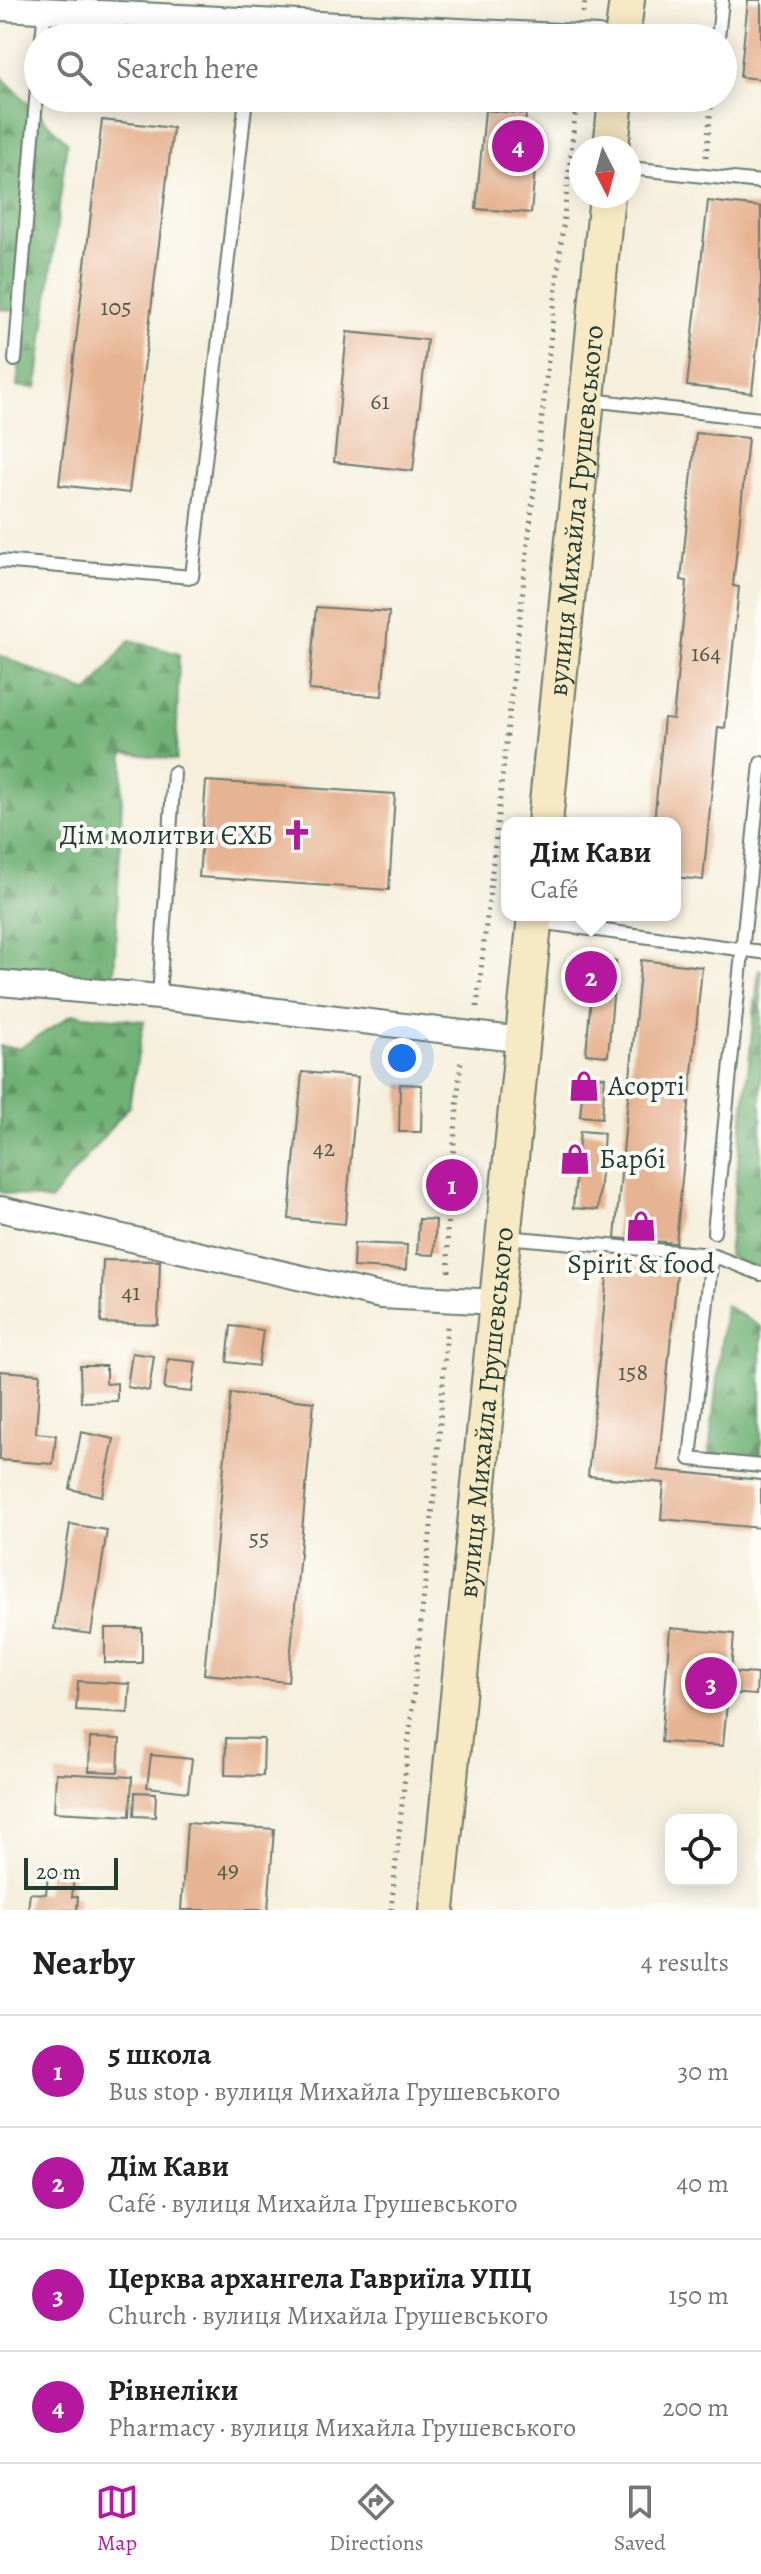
<!DOCTYPE html>
<html lang="en">
<head>
<meta charset="utf-8">
<style>
  body { margin:0; font-family:Alegreya,serif; background:#f2f2f2; color:#222 }
  .controls { position:absolute; right:24px; bottom:24px; display:grid; overflow:hidden; border-radius:16px; box-shadow:0 4px 20px #0003 }
  .controls button { width:72px; height:72px; display:grid; place-items:center; padding:0; border:0; border-bottom:2px solid #e0e0e0; background:#fff; color:#222; font:40px sans-serif }
  .compass { position:absolute; left:569px; top:136px; width:72px; height:72px; border-radius:50%; background:#fff; box-shadow:0 4px 20px #0003; rotate:174deg }
  .scale { position:absolute; left:24px; bottom:20px; width:94px; box-sizing:border-box; padding-left:8px; border:4px solid #1f3d34; border-top:0; font-size:22px; line-height:28px; white-space:nowrap; color:#1f3d34; -webkit-text-stroke:6px #fdfcf7; paint-order:stroke }
  .you { position:absolute; left:402px; top:1058px; width:28px; height:28px; margin:-20px; border:6px solid #fff; border-radius:50%; background:#1a73e8; box-shadow:0 0 0 12px #1a73e833 }
  .badge { display:grid; place-items:center; width:52px; height:52px; border-radius:50%; background:#b5179e; color:#fff; font-size:26px; font-weight:700 }
  .pin { position:absolute; translate:-50% -50%; border:4px solid #fff; box-shadow:0 2px 8px #0006 }
  .popup { position:absolute; left:501px; top:817px; width:180px; height:104px; box-sizing:border-box; display:grid; place-content:center; border-radius:16px; background:#fff; filter:drop-shadow(0 2px 6px #0005); font-size:26px; white-space:nowrap; color:#767676 }
  .popup b { font-size:30px; color:#222 }
  .popup::after { content:''; position:absolute; left:50%; top:100%; margin-left:-16px; border:16px solid transparent; border-top-color:#fff }
  .list { margin:0; padding:0; list-style:none }
  h2 { display:flex; justify-content:space-between; align-items:center; height:104px; margin:0; padding:0 32px; font-size:34px }
  h2 small { font-size:26px; font-weight:400; color:#767676 }
  .list li { display:grid; grid-template-columns:52px 1fr auto; gap:24px; align-items:center; box-sizing:border-box; height:112px; padding:0 32px; border-top:2px solid #e0e0e0 }
  .list b { display:block; font-size:30px; white-space:nowrap }
  .list p { margin:0; font-size:26px; white-space:nowrap; color:#767676 }
  .list em { font-size:26px; font-style:normal; color:#767676 }
  .icon { flex:none; width:44px; height:44px; fill:none; stroke:currentColor; stroke-width:2; stroke-linecap:round; stroke-linejoin:round }
  .map { position:relative; flex:none; width:761px; height:1910px; overflow:hidden }
  .search { position:absolute; background:#fff; box-shadow:0 4px 20px #0003; left:24px; right:24px; top:24px; height:88px; display:flex; align-items:center; gap:20px; box-sizing:border-box; padding:0 28px; border-radius:44px; color:#767676; font-size:30px }
  .sheet { height:552px; background:#fff }
  nav { display:flex; justify-content:space-around; align-items:center; box-sizing:border-box; height:112px; border-top:2px solid #e0e0e0; background:#fff; font-size:22px; color:#767676 }
  nav a { display:grid; justify-items:center; gap:4px }
  nav .on { color:#b5179e }
  .map>svg:first-child { display:block }
  .forest { fill:url(#forest-firs); stroke:#487754; stroke-width:2 }
  .building { fill:#e7b493 }
  .lines { fill:none; stroke-linecap:round; stroke-linejoin:round }
  .lane-casing { stroke:#6a7b6f; stroke-width:16 }
  .street-casing { stroke:#6a7b6f; stroke-width:28 }
  .secondary-casing { stroke:#6a7b6f; stroke-width:38 }
  .path { stroke:#6a7b6f; stroke-width:5; stroke-dasharray:2 6; stroke-linecap:butt }
  .lane { stroke:#fff; stroke-width:12 }
  .street { stroke:#fff; stroke-width:24 }
  .secondary { stroke:#f6e9c3; stroke-width:34 }
  .labels { text-anchor:middle; dominant-baseline:central; stroke-width:8; stroke-linejoin:round; paint-order:stroke }
  .number-label { font-size:24px; fill:#515b4c }
  .street-label { font-size:28px; fill:#1f3d34; stroke:#fdfcf7 }
  .poi-label { font-size:28px; fill:#1f3d34; stroke:#fdfcf7; text-anchor:start }
</style>
</head>
<body>
<div class="map">
<svg width="761" height="1910" viewBox="0 0 761 1910">
  <defs>
    <pattern id="forest-firs" width="22" height="20" patternUnits="userSpaceOnUse" patternTransform="scale(2)"><rect width="22" height="20" fill="#70b174"/><path d="M5 1l3.5 6h-7zM16 11l3.5 6h-7z" fill="#5b9160"/></pattern>
  </defs>
  <rect width="100%" height="100%" fill="#fdfcf7"/>
  <filter id="ink" filterUnits="userSpaceOnUse"><feTurbulence type="fractalNoise" baseFrequency=".0125" numOctaves="2"/><feDisplacementMap in="SourceGraphic" scale="16" xChannelSelector="R" yChannelSelector="G"/><feConvolveMatrix kernelMatrix="1 2 1 2 8 2 1 2 1" color-interpolation-filters="sRGB"/></filter>
  <filter id="wash" filterUnits="userSpaceOnUse"><feTurbulence type="fractalNoise" baseFrequency=".006" numOctaves="4" result="noise"/><feDisplacementMap in="SourceGraphic" scale="32" xChannelSelector="R" yChannelSelector="G"/><feGaussianBlur stdDeviation="1.8" result="paint"/><feColorMatrix in="noise" values="0 0 0 0 0 0 0 0 0 0 0 0 0 0 0 0 0 1.4 0 .05"/><feComposite in="paint" operator="in"/></filter>
  <g filter="url(#wash)">
    <rect width="100%" height="100%" fill="#f5efdc"/>
    <g class="forest">
      <path d="M0,75L67,142L37,388L17,386L25,311L0,309Z"/>
      <path d="M130,640L179,654L176,760L124,752L114,979L0,970V655L88,693Z"/>
      <path d="M759,969L761,970V1273L728,1256Z"/>
      <path d="M73,1014L144,1021L129,1106L50,1201L0,1192V1046L20,1048Z"/>
      <path d="M725,1305L761,1327V1460L709,1454Z"/>
    </g>
    <g id="blocks">
      <g class="building">
        <path d="M748,0H761V79L740,77Z"/>
        <path d="M485,110L526,114L522,158L536,159L531,213L476,209Z"/>
        <path d="M102,120L173,128L129,493L59,485Z"/>
        <path d="M708,201L761,207V312L752,393L687,386Z"/>
        <path d="M347,332L427,340L413,471L334,462Z"/>
        <path d="M696,433L748,438L733,586L739,587L725,728L718,727L703,880L675,877V823H654L664,718L673,719L687,581L681,580Z"/>
        <path d="M316,607L389,612L382,696L309,690Z"/>
        <path d="M206,781L395,794L389,890L199,877Z"/>
        <path d="M594,960L616,961L608,1056L586,1054Z"/>
        <path d="M641,960L702,967L676,1243L615,1238Z"/>
        <path d="M302,1072L358,1077L345,1224L289,1219Z"/>
        <path d="M584,1075L605,1077L602,1118L580,1116Z"/>
        <path d="M400,1084L422,1085L421,1132H399Z"/>
        <path d="M580,1131L604,1133L598,1210L573,1208Z"/>
        <path d="M419,1219L436,1220L434,1255L417,1254Z"/>
        <path d="M354,1243L407,1245L406,1270L353,1267Z"/>
        <path d="M103,1260L160,1261L158,1325L101,1323Z"/>
        <path d="M608,1266L677,1273L658,1470L761,1480V1528L661,1519L664,1483L588,1476Z"/>
        <path d="M231,1326L263,1330L258,1366L227,1362Z"/>
        <path d="M132,1353L154,1356L149,1391L127,1387Z"/>
        <path d="M168,1359L196,1362L192,1392L164,1389Z"/>
        <path d="M80,1366H106V1384L117,1383V1401L81,1402Z"/>
        <path d="M0,1371L40,1374L36,1433L56,1435L53,1464L0,1460Z"/>
        <path d="M231,1393L314,1402L288,1682L204,1674Z"/>
        <path d="M81,1432L114,1439L102,1496L70,1489Z"/>
        <path d="M70,1524L107,1530L91,1634L54,1629Z"/>
        <rect x="105" y="1628" width="37" height="35"/>
        <path d="M670,1628L734,1634L731,1672L757,1674L756,1695L728,1693L723,1746L661,1742Z"/>
        <path d="M78,1681L130,1684L128,1713L76,1710Z"/>
        <path d="M90,1738L120,1739L118,1772L89,1771Z"/>
        <path d="M226,1738L264,1739L263,1776L225,1775Z"/>
        <path d="M151,1755L192,1759L188,1792L147,1787Z"/>
        <path d="M56,1773L132,1777L130,1816L54,1812Z"/>
        <path d="M135,1792L156,1793L155,1817L134,1816Z"/>
        <path d="M187,1823L274,1829L268,1910H181Z"/>
        <path d="M48,1873L74,1876L72,1897H78L77,1910H28L30,1893L46,1894Z"/>
      </g>
    </g>
  </g>
  <g filter="url(#ink)">
    <use href="#blocks" fill-opacity="0" stroke="#6a7b6f" stroke-width="2"/>
    <g class="lines">
      <defs>
        <g id="lane">
          <path d="M42,38L45,11"/>
          <path d="M718,38L722,0"/>
          <path d="M629,168L761,182"/>
          <path d="M15,360L38,75"/>
          <path d="M590,400L761,419"/>
          <path d="M0,561L192,577L246,98"/>
          <path d="M538,922L761,952"/>
          <path d="M159,997L174,773"/>
          <path d="M714,1232L761,763"/>
          <path d="M505,1237L712,1255L761,1274"/>
          <path d="M712,1255L690,1459L761,1466"/>
        </g>
        <g id="street">
          <path d="M0,8L598,38"/>
          <path d="M0,983L159,997L523,1040"/>
          <path d="M0,1209L381,1296L497,1302"/>
        </g>
        <g id="secondary">
          <path d="M622,38L627,0"/>
          <path d="M611,148L616,98"/>
          <path id="s1" d="M545,823L607,196"/>
          <path id="s2" d="M437,1910L535,915"/>
        </g>
      </defs>
      <use href="#lane" class="lane-casing"/>
      <use href="#street" class="street-casing"/>
      <use href="#secondary" class="secondary-casing"/>
      <g class="path">
        <path d="M583,13L585,0"/>
        <path d="M706,157L712,98"/>
        <path d="M477,1007L577,98"/>
        <path d="M449,1272L447,1228L461,1059"/>
        <path d="M391,1910L436,1478L447,1326"/>
      </g>
      <use href="#lane" class="lane"/>
      <use href="#street" class="street"/>
      <use href="#secondary" class="secondary"/>
    </g>
  </g>
  <defs>
    <symbol id="church-bare" viewBox="-9 -9 18 18"><path d="M-1.2-6h2.4v3.5h3.3v2.4h-3.3V6h-2.4V-.1h-3.3v-2.4h3.3Z" fill="#b5179e" stroke="#fdfcf7" stroke-width="2.5" paint-order="stroke"/></symbol>
    <symbol id="shop-bare" viewBox="-9 -9 18 18"><path d="M-5-2.5h2.3a2.7 3.5 0 0 1 5.4 0H5L5.5 6h-11ZM-1.5-2.5h3a1.5 2.3 0 0 0-3 0Z" fill="#b5179e" stroke="#fdfcf7" stroke-width="2.5" paint-order="stroke"/></symbol>
  </defs>
  <g fill-rule="evenodd">
    <use href="#church-bare" x="275" y="813" width="44" height="44"/>
    <use href="#shop-bare" x="562" y="1064" width="44" height="44"/>
    <use href="#shop-bare" x="553" y="1137" width="44" height="44"/>
    <use href="#shop-bare" x="619" y="1204" width="44" height="44"/>
  </g>
  <g class="labels">
    <g class="number-label">
      <text x="116" y="307">105</text>
      <text x="380" y="401">61</text>
      <text x="706" y="653">164</text>
      <text x="324" y="1148">42</text>
      <text x="131" y="1292">41</text>
      <text x="633" y="1372">158</text>
      <text x="259" y="1538">55</text>
      <text x="228" y="1869">49</text>
    </g>
    <g class="street-label">
      <text stroke="none"><textPath href="#s1" startOffset="314">вулиця Михайла Грушевського</textPath></text>
      <text stroke="none"><textPath href="#s2" startOffset="500">вулиця Михайла Грушевського</textPath></text>
    </g>
    <g class="poi-label">
      <text x="273" y="835" text-anchor="end">Дім молитви ЄХБ</text>
      <text x="608" y="1086">Асорті</text>
      <text x="599" y="1159">Барбі</text>
      <text x="641" y="1264" text-anchor="middle">Spirit &amp; food</text>
    </g>
  </g>
</svg>
<div class="controls">
<button><svg class="icon" aria-label="locate" viewBox="0 0 24 24"><circle cx="12" cy="12" r="6"/><path d="M12 2v4M12 18v4M2 12h4M18 12h4"/></svg></button>
</div>
<svg class="compass" viewBox="-18 -18 36 36"><path d="M0-13l5 13h-10z" fill="#e53935"/><path d="M0 13l5-13h-10z" fill="#767676"/></svg>
<div class="scale">20 m</div>
<div class="you"></div>
<div class="pin badge" style="left:452px;top:1185px">1</div>
<div class="pin badge" style="left:591px;top:977px">2</div>
<div class="popup"><b>Дім Кави</b>Café</div>
<div class="pin badge" style="left:711px;top:1683px">3</div>
<div class="pin badge" style="left:518px;top:146px">4</div>
<div class="search"><svg class="icon" aria-label="search" viewBox="0 0 24 24"><circle cx="10" cy="10" r="6"/><path d="M15 15l6 6"/></svg>Search here</div>
</div>
<section class="sheet">
<h2>Nearby<small>4 results</small></h2>
<ul class="list">
<li><span class="badge">1</span><div><b>5 школа</b><p>Bus stop · вулиця Михайла Грушевського</p></div><em>30 m</em></li>
<li><span class="badge">2</span><div><b>Дім Кави</b><p>Café · вулиця Михайла Грушевського</p></div><em>40 m</em></li>
<li><span class="badge">3</span><div><b>Церква архангела Гавриїла УПЦ</b><p>Church · вулиця Михайла Грушевського</p></div><em>150 m</em></li>
<li><span class="badge">4</span><div><b>Рівнеліки</b><p>Pharmacy · вулиця Михайла Грушевського</p></div><em>200 m</em></li>
</ul>
</section>
<nav>
<a class="on"><svg class="icon" aria-label="map" viewBox="0 0 24 24"><path d="M3 6l6-2 6 2 6-2v14l-6 2-6-2-6 2zM9 4v14M15 6v14"/></svg>Map</a>
<a><svg class="icon" aria-label="directions" viewBox="0 0 24 24"><path d="M12 3l9 9-9 9-9-9zM9 14v-3h6M13 9l2 2-2 2"/></svg>Directions</a>
<a><svg class="icon" aria-label="saved" viewBox="0 0 24 24"><path d="M7 4h10v16l-5-4-5 4z"/></svg>Saved</a>
</nav>
</body>
</html>
